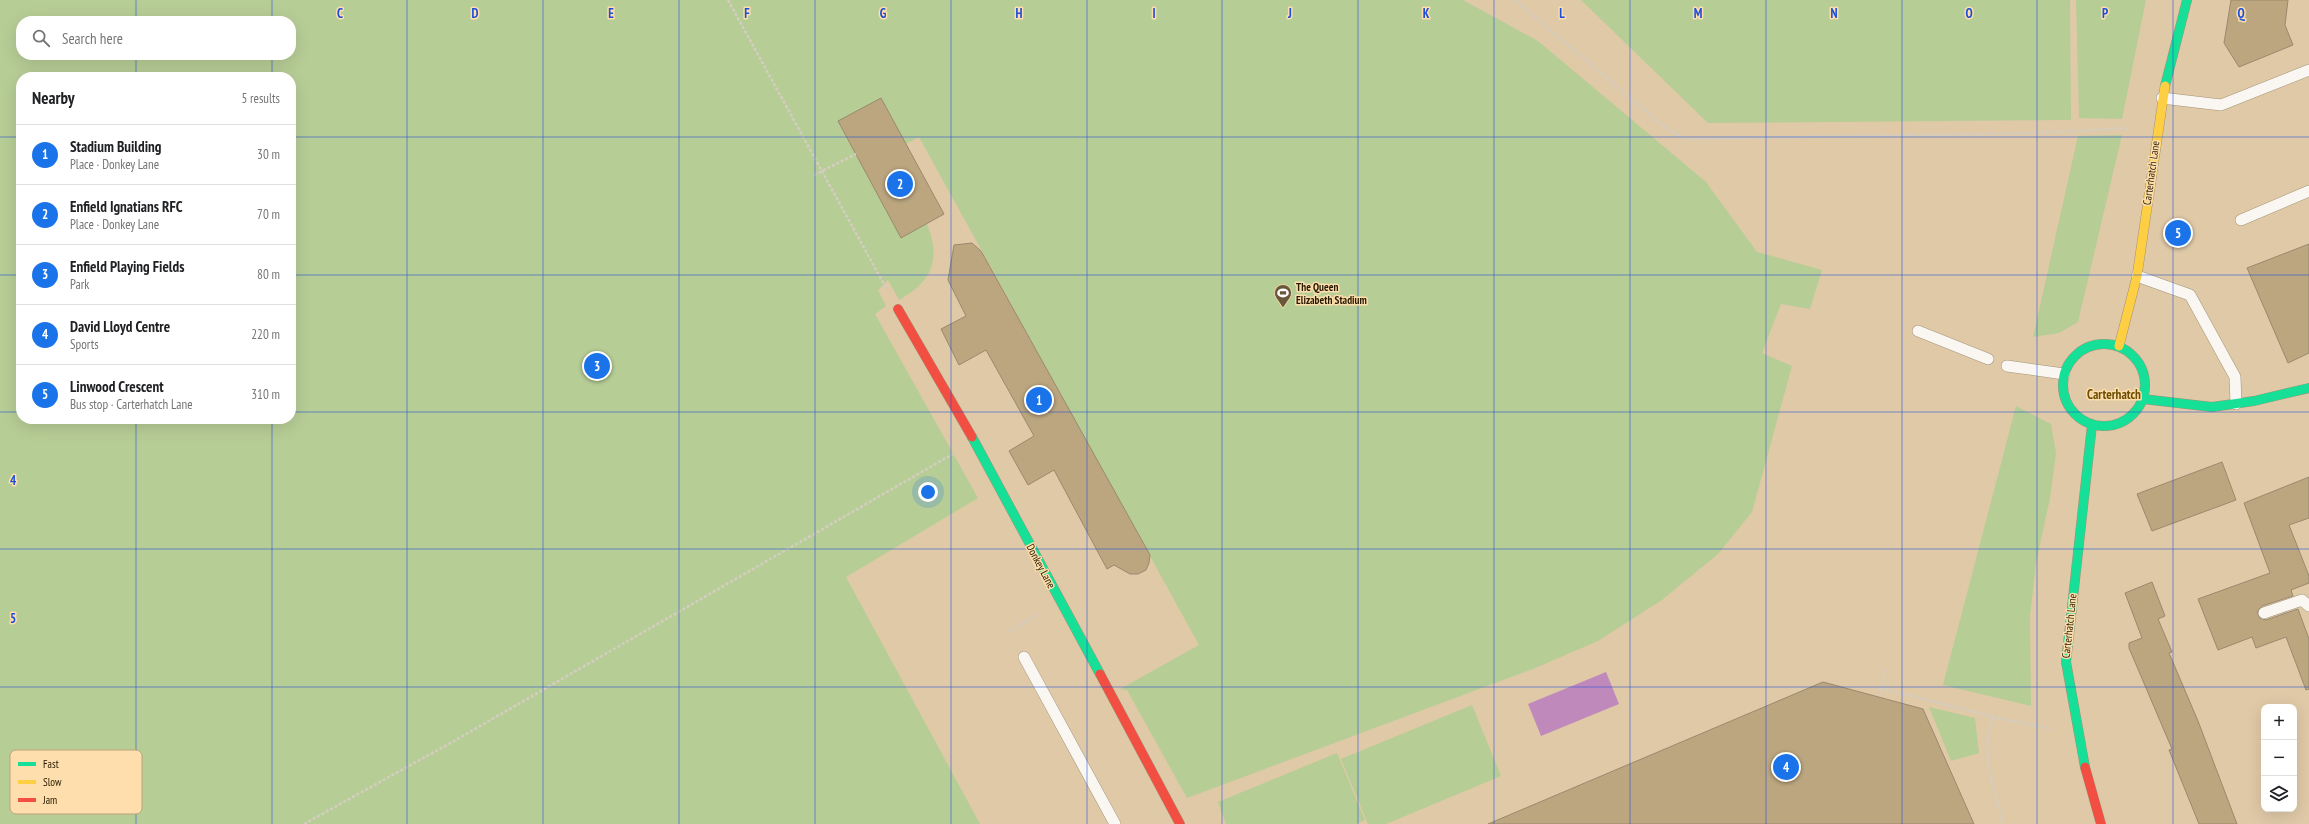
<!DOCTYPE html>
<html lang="en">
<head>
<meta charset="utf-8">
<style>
  body { margin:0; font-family:"PT Sans Narrow",sans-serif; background:#f6f6f6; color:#202124 }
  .controls { position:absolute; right:12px; bottom:12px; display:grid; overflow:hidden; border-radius:8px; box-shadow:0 4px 16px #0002 }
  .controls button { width:36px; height:36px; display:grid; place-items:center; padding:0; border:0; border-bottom:1px solid #e0e0e0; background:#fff; color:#202124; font:20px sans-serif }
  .you { position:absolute; left:928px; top:492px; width:14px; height:14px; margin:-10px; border:3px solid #fff; border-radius:50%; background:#1a73e8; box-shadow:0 0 0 6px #1a73e833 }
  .badge { display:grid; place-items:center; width:26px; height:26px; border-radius:50%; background:#1a73e8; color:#fff; font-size:13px; font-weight:700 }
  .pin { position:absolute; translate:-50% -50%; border:2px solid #fff; box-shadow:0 1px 4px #0006 }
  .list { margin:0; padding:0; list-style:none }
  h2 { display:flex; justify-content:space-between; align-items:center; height:52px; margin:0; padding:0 16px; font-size:17px }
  h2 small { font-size:13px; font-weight:400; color:#757577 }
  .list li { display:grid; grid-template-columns:26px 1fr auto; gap:12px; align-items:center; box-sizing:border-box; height:60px; padding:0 16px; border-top:1px solid #e0e0e0 }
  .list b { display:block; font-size:15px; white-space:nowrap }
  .list p { margin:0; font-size:13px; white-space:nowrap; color:#757577 }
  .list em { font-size:13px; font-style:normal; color:#757577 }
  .icon { flex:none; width:22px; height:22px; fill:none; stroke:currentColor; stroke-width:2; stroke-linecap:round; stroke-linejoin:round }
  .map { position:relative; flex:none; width:2309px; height:824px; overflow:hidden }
  .search { position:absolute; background:#fff; box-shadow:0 4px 16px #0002; left:16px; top:16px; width:280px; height:44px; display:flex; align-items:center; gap:10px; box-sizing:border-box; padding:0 14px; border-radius:16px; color:#757577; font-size:15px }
  .panel { position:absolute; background:#fff; box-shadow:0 4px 16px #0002; left:16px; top:72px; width:280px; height:352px; border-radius:16px }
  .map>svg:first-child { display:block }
  .green { fill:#b7cd96; fill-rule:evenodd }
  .water { fill:#c089bc }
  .building { fill:#bba67f; stroke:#9a896d }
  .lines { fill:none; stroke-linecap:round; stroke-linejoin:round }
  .lane-casing { stroke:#a39378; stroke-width:12 }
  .fast-casing { stroke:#a39378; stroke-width:10 }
  .slow-casing { stroke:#a39378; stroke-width:10 }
  .jam-casing { stroke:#a39378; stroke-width:10 }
  .path { stroke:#d5cdc2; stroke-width:2.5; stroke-dasharray:3 2; stroke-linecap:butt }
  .lane { stroke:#faf7f2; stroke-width:11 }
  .fast { stroke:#16e098; stroke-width:9 }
  .slow { stroke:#ffcf43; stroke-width:9 }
  .jam { stroke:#f24e42; stroke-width:9 }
  .grid { fill:none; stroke:#1d4ed8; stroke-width:1; stroke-opacity:0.55 }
  .labels { text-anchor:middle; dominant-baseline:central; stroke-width:3; stroke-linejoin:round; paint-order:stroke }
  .street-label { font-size:11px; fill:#281a01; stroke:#fddeac }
  .poi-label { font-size:11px; font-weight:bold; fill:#281a01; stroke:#fddeac; text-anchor:start }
  .quarter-label { font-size:13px; font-weight:bold; fill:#6e4c02; stroke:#fddeac }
  .key { fill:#fddeac; stroke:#bda379; stroke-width:1 }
  .key-label { font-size:11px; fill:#281a01 }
  .grid-label { font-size:13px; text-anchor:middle; font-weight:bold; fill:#1d4ed8; stroke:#fddeac; stroke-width:3; stroke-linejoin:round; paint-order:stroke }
</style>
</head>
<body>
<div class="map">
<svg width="2309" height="824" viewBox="0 0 2309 824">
  <rect width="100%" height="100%" fill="#dfc9a7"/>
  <g class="green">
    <path d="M0,0H1463L1538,41L1706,182L1757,252L1822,270L1810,309L1781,304L1762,353L1792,366L1752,512L1718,554L1662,600L1598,641L1533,669L1187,798L1127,690L1120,689L1199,645L919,137L906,144L881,98L838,122L901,237L927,224C941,259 933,281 899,300L888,280L878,290L886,306L875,314L978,498L846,577L980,824H0ZM21,21H291V55H21ZM21,77H291V419H21Z"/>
    <path d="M1581,0H2070L2071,120L1708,123Z"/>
    <path d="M2076,0H2146L2122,119L2079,118Z"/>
    <path d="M2122,135L2078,322L2059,333L2033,337L2078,136Z"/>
    <path d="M2016,406L2051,424L2056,453L2050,498L2036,563L2030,617L2031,706L1943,685Z"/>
    <path d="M1472,705L1501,776L1386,824H1368L1341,759Z"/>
    <path d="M1929,707L1975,718L1979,753L1951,761Z"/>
    <path d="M1337,753L1365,820L1356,824H1226L1218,802Z"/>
  </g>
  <path class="water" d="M1606,672L1619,704L1541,736L1528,704Z"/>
  <g class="building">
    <path d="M2231,0H2288L2285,25L2293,45L2239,67L2224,43Z"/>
    <path d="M881,98L944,214L901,238L838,121Z"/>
    <path d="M972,243L981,251L1150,555L1149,563L1146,570L1138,574H1130L1114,565L1107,569L1054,470L1028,485L1009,451L1034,436L986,350L959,365L941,329L966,316L948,280L954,245Z"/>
    <path d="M2309,244V353L2288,363L2247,268Z"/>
    <path d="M2222,462L2236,500L2152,531L2137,494Z"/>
    <path d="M2309,477V518L2289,525L2309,576V583L2291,590L2293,596L2262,606L2257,612L2260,618L2266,620L2298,609L2309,639V689L2306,690L2286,637L2256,648L2252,637L2218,650L2198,599L2270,573L2244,503Z"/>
    <path d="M2152,582L2165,616L2158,619L2172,652L2169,653L2198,721L2237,824H2199L2169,750L2172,749L2129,648V643L2142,638L2125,593Z"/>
    <path d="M1823,682L1923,709L1974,824H1488Z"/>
  </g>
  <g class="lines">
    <defs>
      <g id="lane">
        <path d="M2162,98L2221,105L2309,70"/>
        <path d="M2241,220L2309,191"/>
        <path d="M2137,276L2190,295L2235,377L2236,404"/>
        <path d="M1918,331L1988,359"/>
        <path d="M2007,366L2064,374"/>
        <path d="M2264,613L2302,600L2309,606"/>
        <path d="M1024,657L1115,824"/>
      </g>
      <g id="fast">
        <path d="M2165,86L2187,0"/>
        <circle cx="2104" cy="385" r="41"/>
        <path d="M2143,399L2212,407L2254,401L2309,388"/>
        <path d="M972,437L1100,674"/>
        <path d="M2085,767L2066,662L2092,425"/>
      </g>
      <path id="slow" d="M2119,346L2137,276L2165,86"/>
      <g id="jam">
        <path d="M898,309L972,437"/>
        <path d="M1100,674L1180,824"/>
        <path d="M2085,767L2101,824"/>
      </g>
    </defs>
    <use href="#lane" class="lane-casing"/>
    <use href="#fast" class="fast-casing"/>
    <use href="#slow" class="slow-casing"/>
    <use href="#jam" class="jam-casing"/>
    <g class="path">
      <path d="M728,0L886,288"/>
      <path d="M1515,0L1668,130L1687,139L2029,133L2132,128"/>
      <path d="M814,175L856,154"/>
      <path d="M1009,631L1039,614"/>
      <path d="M1881,688L1993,717L2052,729"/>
      <path d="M1880,696L1886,670"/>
      <path d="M1993,717C1979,751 1995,790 2003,824"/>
      <path d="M304,824L454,741L953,454"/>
    </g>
    <use href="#lane" class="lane"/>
    <use href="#fast" class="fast"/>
    <use href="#slow" class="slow"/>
    <use href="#jam" class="jam"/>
  </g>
  <path class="grid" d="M136,0V21M272,0V21M407,0V824M543,0V824M679,0V824M815,0V824M951,0V824M1087,0V824M1222,0V824M1358,0V824M1494,0V824M1630,0V824M1766,0V824M1902,0V824M2037,0V824M2173,0V824M136,55V77M272,55V77M0,137H21M291,137H2309M0,275H21M291,275H2309M0,412H21M291,412H2309M136,419V824M272,419V824M0,549H2309M0,687H2309"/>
  <defs>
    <symbol id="stadium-pin" viewBox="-11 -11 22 30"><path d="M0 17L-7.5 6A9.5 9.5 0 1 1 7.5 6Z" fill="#68573b" stroke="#fddeac"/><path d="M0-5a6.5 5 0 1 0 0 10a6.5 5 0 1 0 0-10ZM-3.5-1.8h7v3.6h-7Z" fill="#fff"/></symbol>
  </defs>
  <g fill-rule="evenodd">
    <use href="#stadium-pin" x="1273" y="283" width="20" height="27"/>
  </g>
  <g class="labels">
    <g class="street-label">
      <text transform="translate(2151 173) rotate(-82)">Carterhatch Lane</text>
      <text transform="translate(1041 566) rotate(62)">Donkey Lane</text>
      <text transform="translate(2069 626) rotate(-84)">Carterhatch Lane</text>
    </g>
    <g class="poi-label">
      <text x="1296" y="287">The Queen<tspan x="1296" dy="13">Elizabeth Stadium</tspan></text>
    </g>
    <g class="quarter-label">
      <text x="2114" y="394">Carterhatch</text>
    </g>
  </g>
  <rect x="10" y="750" width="132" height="64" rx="6" class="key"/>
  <rect x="18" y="762" width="18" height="4" fill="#16e098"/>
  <rect x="18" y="780" width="18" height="4" fill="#ffcf43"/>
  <rect x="18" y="798" width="18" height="4" fill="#f24e42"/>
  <g class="key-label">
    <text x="43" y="768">Fast</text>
    <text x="43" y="786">Slow</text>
    <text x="43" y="804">Jam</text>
  </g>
  <g class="grid-label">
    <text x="340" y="18">C</text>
    <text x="475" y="18">D</text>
    <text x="611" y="18">E</text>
    <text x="747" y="18">F</text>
    <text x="883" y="18">G</text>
    <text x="1019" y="18">H</text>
    <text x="1154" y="18">I</text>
    <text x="1290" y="18">J</text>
    <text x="1426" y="18">K</text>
    <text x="1562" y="18">L</text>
    <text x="1698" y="18">M</text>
    <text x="1834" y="18">N</text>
    <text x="1969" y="18">O</text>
    <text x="2105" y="18">P</text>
    <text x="2241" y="18">Q</text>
    <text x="13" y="485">4</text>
    <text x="13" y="623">5</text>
  </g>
</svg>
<div class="controls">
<button>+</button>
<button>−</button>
<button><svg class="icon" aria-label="layers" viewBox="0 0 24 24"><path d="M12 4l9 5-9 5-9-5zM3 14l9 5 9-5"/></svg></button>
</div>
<div class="you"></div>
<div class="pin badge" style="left:1039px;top:400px">1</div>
<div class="pin badge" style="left:900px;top:184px">2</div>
<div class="pin badge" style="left:597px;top:366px">3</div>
<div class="pin badge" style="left:1786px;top:767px">4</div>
<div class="pin badge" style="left:2178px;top:233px">5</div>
<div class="search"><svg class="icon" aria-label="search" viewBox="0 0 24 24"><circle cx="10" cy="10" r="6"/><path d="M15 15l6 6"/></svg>Search here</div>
<section class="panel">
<h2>Nearby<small>5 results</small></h2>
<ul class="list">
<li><span class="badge">1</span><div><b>Stadium Building</b><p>Place · Donkey Lane</p></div><em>30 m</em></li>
<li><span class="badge">2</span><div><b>Enfield Ignatians RFC</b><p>Place · Donkey Lane</p></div><em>70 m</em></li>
<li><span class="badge">3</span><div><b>Enfield Playing Fields</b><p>Park</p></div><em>80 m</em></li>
<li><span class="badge">4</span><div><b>David Lloyd Centre</b><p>Sports</p></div><em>220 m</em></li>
<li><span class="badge">5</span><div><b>Linwood Crescent</b><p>Bus stop · Carterhatch Lane</p></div><em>310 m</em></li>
</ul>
</section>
</div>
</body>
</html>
